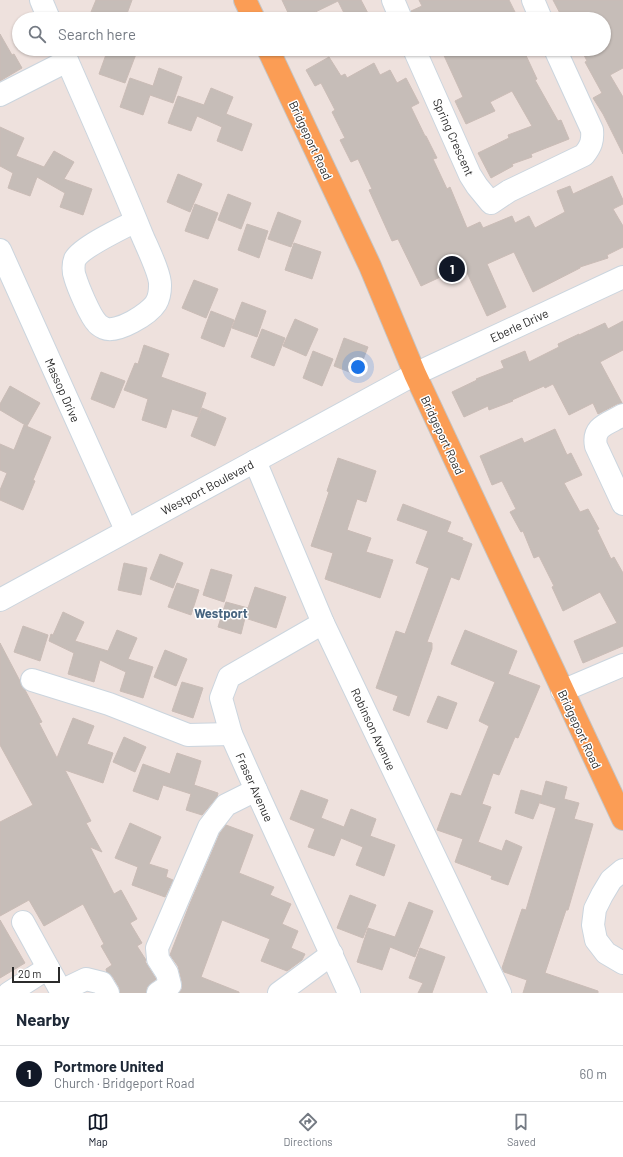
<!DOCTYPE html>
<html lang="en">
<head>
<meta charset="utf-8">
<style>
  body { margin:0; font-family:Barlow,sans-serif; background:#f6f6f7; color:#1f2937 }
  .scale { position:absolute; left:12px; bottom:10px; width:48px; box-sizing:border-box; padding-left:4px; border:2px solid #2b2b2b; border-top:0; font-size:11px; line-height:14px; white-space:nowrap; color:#2b2b2b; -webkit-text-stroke:3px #fff; paint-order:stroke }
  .you { position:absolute; left:358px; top:367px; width:14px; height:14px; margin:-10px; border:3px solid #fff; border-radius:50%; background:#1a73e8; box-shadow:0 0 0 6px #1a73e833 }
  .badge { display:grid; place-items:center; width:26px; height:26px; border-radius:50%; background:#111827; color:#fff; font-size:13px; font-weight:700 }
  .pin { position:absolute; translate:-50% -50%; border:2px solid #fff; box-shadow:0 1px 4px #0006 }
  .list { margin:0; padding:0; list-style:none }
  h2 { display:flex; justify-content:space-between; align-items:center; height:52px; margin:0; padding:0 16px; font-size:17px }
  h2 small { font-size:13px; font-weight:400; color:#747a83 }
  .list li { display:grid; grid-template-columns:26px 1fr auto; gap:12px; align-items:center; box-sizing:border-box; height:56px; padding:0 16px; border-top:1px solid #e0e1e3 }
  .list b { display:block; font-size:15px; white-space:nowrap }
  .list p { margin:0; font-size:13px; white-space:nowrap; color:#747a83 }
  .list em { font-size:13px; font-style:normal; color:#747a83 }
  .icon { flex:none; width:22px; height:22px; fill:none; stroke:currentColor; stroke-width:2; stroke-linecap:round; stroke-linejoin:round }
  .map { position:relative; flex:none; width:623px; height:993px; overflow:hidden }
  .search { position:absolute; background:#fff; box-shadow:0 1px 3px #0004; left:12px; right:12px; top:12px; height:44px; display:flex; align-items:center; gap:10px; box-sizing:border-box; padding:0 14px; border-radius:22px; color:#747a83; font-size:15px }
  .sheet { height:108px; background:#fff }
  nav { display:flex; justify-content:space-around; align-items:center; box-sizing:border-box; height:56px; border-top:1px solid #e0e1e3; background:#fff; font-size:11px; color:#747a83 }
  nav a { display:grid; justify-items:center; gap:2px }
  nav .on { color:#111827 }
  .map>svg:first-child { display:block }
  .building { fill:#c6bdb8; stroke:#cabcb6 }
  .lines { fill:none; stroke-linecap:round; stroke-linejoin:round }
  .minor-casing { stroke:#cbd5de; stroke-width:24 }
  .major-casing { stroke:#c4c4c4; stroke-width:24 }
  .minor { stroke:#fff; stroke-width:22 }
  .major { stroke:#fb9d55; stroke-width:22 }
  .labels { text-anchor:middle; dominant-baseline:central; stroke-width:3; stroke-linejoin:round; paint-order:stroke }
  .street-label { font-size:12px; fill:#2b2b2b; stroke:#fff }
  .neighbourhood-label { font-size:13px; font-weight:bold; fill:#486580; stroke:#fff }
</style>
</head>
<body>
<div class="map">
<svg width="623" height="993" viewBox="0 0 623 993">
  <rect width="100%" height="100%" fill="#eee1dd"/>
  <g class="building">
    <path d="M96,0H132L125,19H109L91,12Z"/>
    <path d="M282,0H361L371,19H347L338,1L301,19H291Z"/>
    <path d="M419,0H509L516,14L507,19H413L411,11L422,6Z"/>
    <path d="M553,0H623V68L610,75L623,97V154L603,114L593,98L602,93L585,62L587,61L581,49H604V19H563Z"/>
    <path d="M0,34L12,55L14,54L22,68L0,81Z"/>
    <path d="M108,49H121L136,54L125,83L99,74Z"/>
    <path d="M441,49H523L537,79L535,80L558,121L561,120L569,139L531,154L532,157L512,164L513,166L491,178L478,153L509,138L508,135L532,126L512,91L490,102L495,111L466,124L455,101L463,97Z"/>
    <path d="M329,57L341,76L345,74L347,78L374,63L380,75L390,70L397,83L406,78L419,103L411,107L425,136H426L437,158L433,159L447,189L450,187L467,228L480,222L483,228L512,216L515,223L529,216L535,228L565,212L557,191L570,186L573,194L612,176L623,200V204L613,209L623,226V247L607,255L608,258L580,267V268L533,292L514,252L487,264L506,307L487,316L464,266L421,286L398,239L392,241L369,190L372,189L358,159L351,162L340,140L345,138L332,112L335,110L321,83L315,86L306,70Z"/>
    <path d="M159,68L182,77L173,103L150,95L143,115L120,107L130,78L153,86Z"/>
    <path d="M211,88L233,97L226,114L252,124L242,151L217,141L222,127L197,116L191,131L168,123L178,96L204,105Z"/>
    <path d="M0,127L24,138L16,156L44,167L54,151L74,162L64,179L92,189L83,215L60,207L65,193L37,177L30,196L8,188L13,173L0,166Z"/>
    <path d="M178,174L202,184L190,212L167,202Z"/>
    <path d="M228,194L251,203L241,229L218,220Z"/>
    <path d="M195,204L218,213L208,239L185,231Z"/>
    <path d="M278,212L301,221L291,247L268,239Z"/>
    <path d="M247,224L268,231L259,258L238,250Z"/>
    <path d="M294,243L321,252L312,279L285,270Z"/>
    <path d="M194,280L218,289L206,318L182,308Z"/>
    <path d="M242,302L266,311L257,337L232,328Z"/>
    <path d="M211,311L234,320L224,347L201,338Z"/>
    <path d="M295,319L318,329L306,356L283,346Z"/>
    <path d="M623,321V350L600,362L622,403L617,404L598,414L593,403L569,415L553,384L545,388L544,386L512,400L513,401L489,410L488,406L464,417L452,392L477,380L476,379L504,368L501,361L525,351L529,362L559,347L558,344L579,334V335L605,323L608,329Z"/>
    <path d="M262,329L285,338L274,366L251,357Z"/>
    <path d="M344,338L368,347L357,375L334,366Z"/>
    <path d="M144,345L169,354L161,377L206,393L198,417L172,409L166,428L142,420L148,399L124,390L135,363L138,364Z"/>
    <path d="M313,351L333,359L322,386L303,378Z"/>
    <path d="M101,372L125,381L114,408L91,399Z"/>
    <path d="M10,386L40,403L27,426L0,410V404Z"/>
    <path d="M202,408L226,418L215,446L191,436Z"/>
    <path d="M24,425L51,437L33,480L35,481L23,510L0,500V490L7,473L0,470V444L14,450Z"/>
    <path d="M555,429L567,455L571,453L582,475L564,483L580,512L588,509L599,529L597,530L611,559L614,557L623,573V646L583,663L574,641L617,623L600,592L563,611L552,587L554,586L539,556L534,558L523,531L521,532L510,512L516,509L502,481L492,485L480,456L522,438L524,443Z"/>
    <path d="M338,458L376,471L366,502L357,499L347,530L371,538L366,552L393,560L380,598L325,579L333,553L311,546L329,492L327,491Z"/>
    <path d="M403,504L451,522L447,532L463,538L462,540L472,544L459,580L451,577L427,642L432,643V649L409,716L393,710L398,696L376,688L396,631L405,634L429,568L416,563L428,531L397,520Z"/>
    <path d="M160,554L183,563L173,588L150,579Z"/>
    <path d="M124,563L147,568L141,595L118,590Z"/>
    <path d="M211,569L232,575L224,602L203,595Z"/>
    <path d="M177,583L199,590L191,615L168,607Z"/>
    <path d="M255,587L286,597L276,628L245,618L241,634L218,627L226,602L248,608Z"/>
    <path d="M63,612L84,622L75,641L108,651L117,630L137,638L128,659L153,667L143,698L120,691L126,672L100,660L94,682L68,674L74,653L49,641L51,634L53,635Z"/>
    <path d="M23,626L48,635L40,661L14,652Z"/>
    <path d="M465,630L517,651L508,674L540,686L518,738L515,737L499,775L493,773L482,804L491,807L478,842L502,851L506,840L522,847L508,885L491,879L492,876L455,862L463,839L437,830L451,793L461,796L489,726L479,721L495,682L451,664Z"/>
    <path d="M0,643L20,681L23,688L25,690L42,722L39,723L57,758L73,718L94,726L87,744L113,753L103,783L65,770L91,821L86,823L102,852L90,847L114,894L121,890L137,919L130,923L142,943L137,946L146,960L145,962L146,963L156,979L147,987L146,993H120L119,987L113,977L107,973L106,969L112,965L101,946L104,944L83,904L44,926L29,900L0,916V822L33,805L0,745Z"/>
    <path d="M165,650L187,659L176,686L154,677Z"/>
    <path d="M182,682L203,688L193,718L172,711Z"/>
    <path d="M438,696L457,703L447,729L427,722Z"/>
    <path d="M124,737L146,747L135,772L113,762Z"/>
    <path d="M177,753L201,761L194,785L218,793L217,797L202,815L186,810L191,794L163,785L158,800L133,791L143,764L170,774Z"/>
    <path d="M546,781L567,787L564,799L579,803L574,819L593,824L568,910H566L545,973L598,991V993H523L527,980L504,972L502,968L522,909L526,910L556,808L540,803Z"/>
    <path d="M301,790L328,800L321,818L344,827L351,809L376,819L370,836L395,845L384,876L356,865L363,847L341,838L334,856L308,847L315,829L290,819Z"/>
    <path d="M521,790L542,796L533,819L515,813Z"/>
    <path d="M130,823L161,837L149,864L168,870L166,877L173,880L165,897L132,885L138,867L115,858Z"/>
    <path d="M226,825L253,835L239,873L274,887L270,895L291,904L282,924L298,931L291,948L305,954L302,960L287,971L261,961L270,939L222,920L201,977L239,992V993H179L182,989V982L178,966L170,955L189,906L220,833Z"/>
    <path d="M350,895L376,905L363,938L337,928Z"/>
    <path d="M409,902L433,911L415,957L390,947L382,970L357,962L368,928L395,937Z"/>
    <path d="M0,920L25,963L0,978Z"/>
    <path d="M420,948L445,957L432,993H418L423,983L409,978Z"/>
  </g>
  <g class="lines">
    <defs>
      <g id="minor">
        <path d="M41,0L49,19"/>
        <path d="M393,0L401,19"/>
        <path d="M533,0L541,19"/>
        <path d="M62,49C89,111 117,173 142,235C147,247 161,275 160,286C160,292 159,298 156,303C149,314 117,334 104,328C102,327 98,325 97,323C90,316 78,287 75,277C73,272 73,264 75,259C82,247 122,228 136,221"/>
        <path d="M414,49L470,175L477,186L491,203L509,191L584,155C591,146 593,141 592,130L555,49"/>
        <path d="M0,95L67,61"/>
        <path d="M0,250L126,530"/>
        <path d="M623,415C608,424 592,426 596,446L623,504"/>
        <path d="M255,461L323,623L500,993"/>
        <path d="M0,600L415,374L623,277"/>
        <path d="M323,623L229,677L221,698L231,734L256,790L349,993"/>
        <path d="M32,680L109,704L188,735L231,734"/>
        <path d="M562,691L623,665"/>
        <path d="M623,870L611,880L602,895L595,909L593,925L596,940L606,953L623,963"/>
        <path d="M23,922L62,993"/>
        <path d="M61,991L86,979L102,983L108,993"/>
        <path d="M9,993L48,968"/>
        <path d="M158,993L170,985L167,973L158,959L157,948L209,827L226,805L256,790"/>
        <path d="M279,993L332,954"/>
      </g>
      <g id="major">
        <path d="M245,0L254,19"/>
        <path d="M268,49L370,266L415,374L623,819"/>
      </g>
    </defs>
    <use href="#minor" class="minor-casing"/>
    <use href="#major" class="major-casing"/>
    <use href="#minor" class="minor"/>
    <use href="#major" class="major"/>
  </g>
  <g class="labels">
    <g class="street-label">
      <text transform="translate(454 137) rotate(66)">Spring Crescent</text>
      <text transform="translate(311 140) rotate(65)">Bridgeport Road</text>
      <text transform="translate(519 325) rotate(-25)">Eberle Drive</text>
      <text transform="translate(63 390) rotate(66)">Massop Drive</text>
      <text transform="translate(443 435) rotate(65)">Bridgeport Road</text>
      <text transform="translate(207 487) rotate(-28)">Westport Boulevard</text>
      <text transform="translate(374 729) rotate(65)">Robinson Avenue</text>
      <text transform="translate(580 729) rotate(65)">Bridgeport Road</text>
      <text transform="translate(255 787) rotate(66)">Fraser Avenue</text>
    </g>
    <g class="neighbourhood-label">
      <text x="221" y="613">Westport</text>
    </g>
  </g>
</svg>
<div class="scale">20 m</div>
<div class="you"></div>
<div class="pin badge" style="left:452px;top:269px">1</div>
<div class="search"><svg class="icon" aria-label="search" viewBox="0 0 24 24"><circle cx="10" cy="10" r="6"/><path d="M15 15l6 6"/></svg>Search here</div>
</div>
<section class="sheet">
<h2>Nearby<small></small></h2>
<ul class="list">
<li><span class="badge">1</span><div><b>Portmore United</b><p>Church · Bridgeport Road</p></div><em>60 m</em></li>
</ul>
</section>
<nav>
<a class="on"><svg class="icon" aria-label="map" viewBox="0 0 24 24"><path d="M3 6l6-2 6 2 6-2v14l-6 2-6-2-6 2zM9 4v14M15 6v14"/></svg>Map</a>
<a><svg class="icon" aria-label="directions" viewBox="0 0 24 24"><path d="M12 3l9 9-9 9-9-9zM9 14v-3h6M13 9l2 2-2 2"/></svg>Directions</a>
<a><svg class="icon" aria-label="saved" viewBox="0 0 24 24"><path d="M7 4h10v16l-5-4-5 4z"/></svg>Saved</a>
</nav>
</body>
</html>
